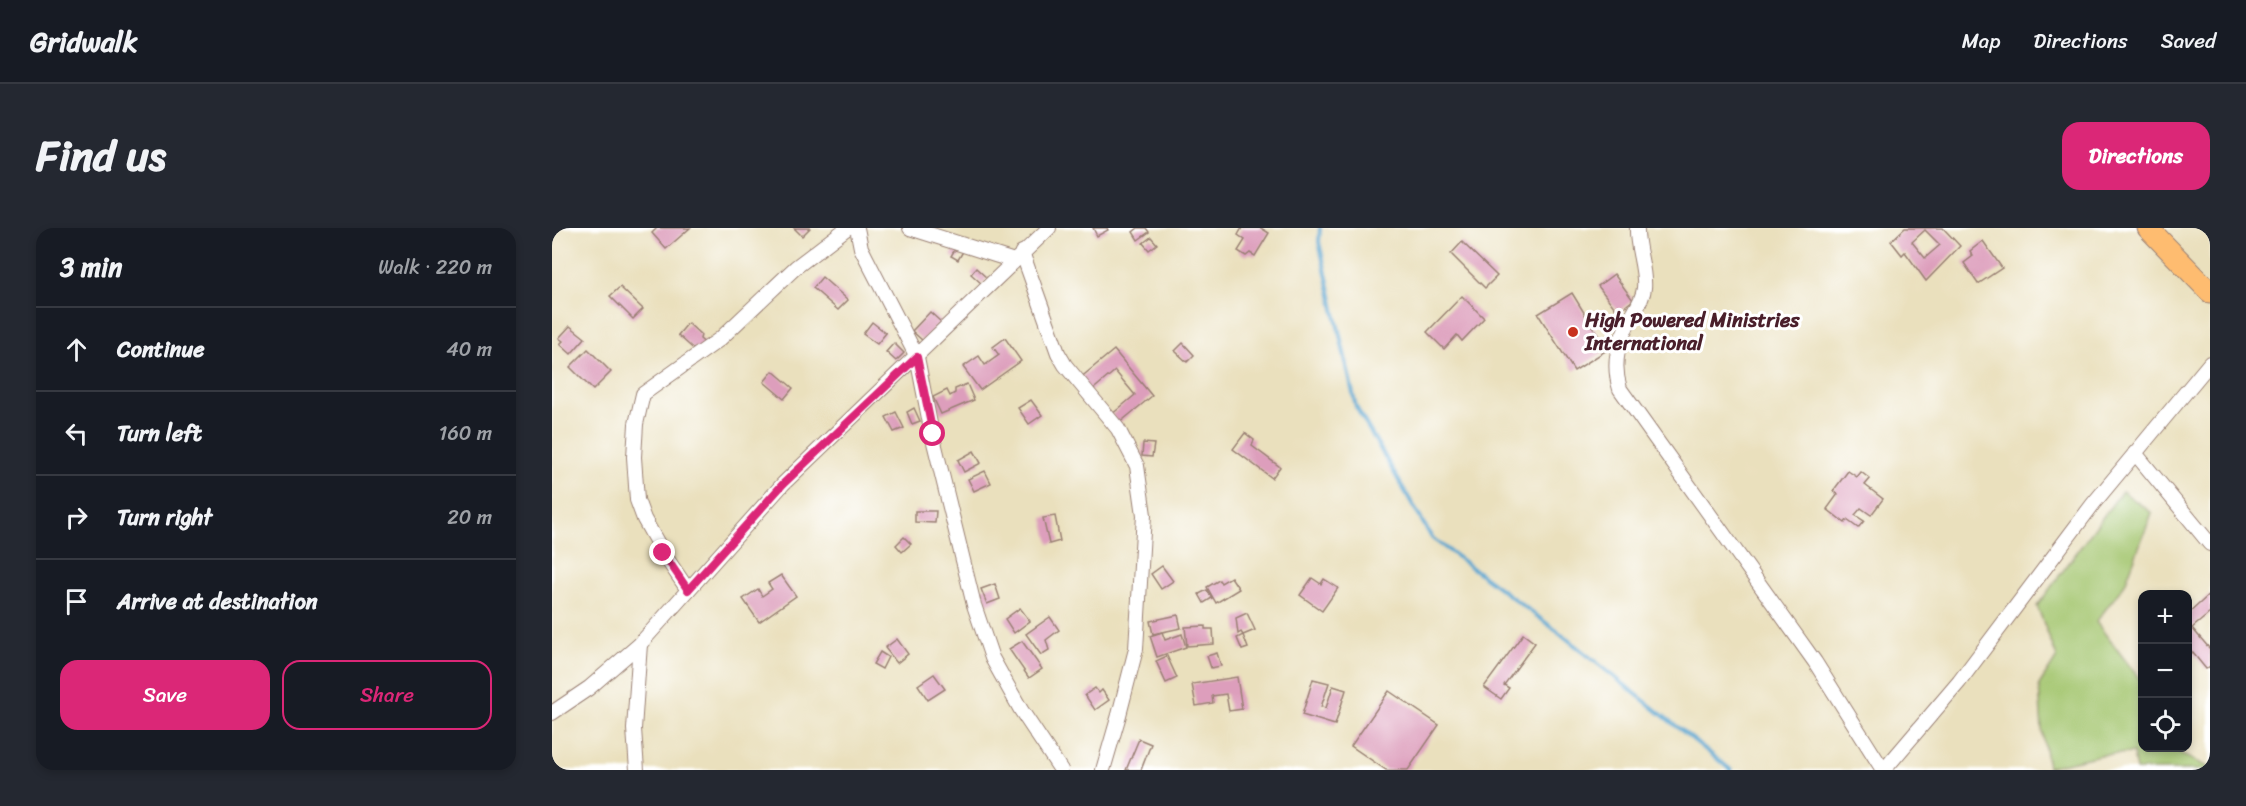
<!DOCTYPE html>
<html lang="en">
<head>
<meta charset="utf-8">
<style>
  body { margin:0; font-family:Sriracha,sans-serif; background:#242831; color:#f1f3f6 }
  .controls { position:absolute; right:18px; bottom:18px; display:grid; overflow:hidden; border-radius:12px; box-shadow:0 3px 9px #0003 }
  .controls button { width:54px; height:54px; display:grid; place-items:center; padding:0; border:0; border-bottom:2px solid #363941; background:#171b24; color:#f1f3f6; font:30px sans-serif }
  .stop { position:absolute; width:18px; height:18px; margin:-14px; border:4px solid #db2777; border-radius:50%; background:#fff }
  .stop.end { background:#db2777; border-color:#fff; box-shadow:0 2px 6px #0008 }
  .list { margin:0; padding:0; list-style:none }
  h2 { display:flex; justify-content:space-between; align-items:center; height:78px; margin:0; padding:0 24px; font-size:26px }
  h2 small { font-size:20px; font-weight:400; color:#9ea1a6 }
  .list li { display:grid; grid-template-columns:39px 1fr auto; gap:18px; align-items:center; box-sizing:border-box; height:84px; padding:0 24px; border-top:2px solid #363941 }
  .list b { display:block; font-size:22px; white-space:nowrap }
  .list em { font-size:20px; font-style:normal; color:#9ea1a6 }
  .actions { display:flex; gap:12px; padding:18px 24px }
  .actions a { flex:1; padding:14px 0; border:2px solid #db2777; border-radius:18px; text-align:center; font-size:21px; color:#db2777 }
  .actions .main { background:#db2777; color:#fff }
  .icon { flex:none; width:33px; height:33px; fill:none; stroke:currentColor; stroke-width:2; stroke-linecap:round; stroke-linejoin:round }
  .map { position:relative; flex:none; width:1658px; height:542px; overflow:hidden; border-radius:18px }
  header { display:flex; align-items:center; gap:36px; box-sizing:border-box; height:84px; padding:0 30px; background:#171b24; border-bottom:2px solid #363941 }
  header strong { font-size:28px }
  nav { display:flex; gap:33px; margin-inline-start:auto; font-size:21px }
  .intro { display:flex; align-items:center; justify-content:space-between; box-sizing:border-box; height:144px; padding:0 36px }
  h1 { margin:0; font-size:42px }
  .button { padding:15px 27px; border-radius:18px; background:#db2777; color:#fff; font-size:21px; font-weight:700 }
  main { display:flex; gap:36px; padding:0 36px }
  aside { flex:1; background:#171b24; border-radius:18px; box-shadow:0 3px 9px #0003 }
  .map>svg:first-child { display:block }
  .green { fill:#a4c66f; stroke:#77724d; stroke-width:1.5 }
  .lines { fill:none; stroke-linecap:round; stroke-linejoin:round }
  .stream { stroke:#54a3ce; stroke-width:4 }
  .building { fill:#dd9ebc; fill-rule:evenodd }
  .minor-casing { stroke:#9a8074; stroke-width:16 }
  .trunk-casing { stroke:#9a8074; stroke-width:23 }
  .minor { stroke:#fff; stroke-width:14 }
  .trunk { stroke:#febc70; stroke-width:21 }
  .route { stroke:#db2777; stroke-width:8 }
  .poi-dot { fill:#c8321e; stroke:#fff; stroke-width:2 }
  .labels { text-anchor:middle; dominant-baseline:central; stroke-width:6; stroke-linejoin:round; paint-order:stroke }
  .poi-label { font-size:20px; font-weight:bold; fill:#4a1f2b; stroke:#fff; text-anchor:start }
</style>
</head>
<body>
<header>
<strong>Gridwalk</strong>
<nav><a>Map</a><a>Directions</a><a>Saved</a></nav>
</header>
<div class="intro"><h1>Find us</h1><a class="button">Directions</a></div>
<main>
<aside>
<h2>3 min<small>Walk · 220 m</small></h2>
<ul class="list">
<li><svg class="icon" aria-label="ahead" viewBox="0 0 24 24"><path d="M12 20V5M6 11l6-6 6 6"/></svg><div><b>Continue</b></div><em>40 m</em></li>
<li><svg class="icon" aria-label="left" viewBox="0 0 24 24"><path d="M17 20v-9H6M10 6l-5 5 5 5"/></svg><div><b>Turn left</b></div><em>160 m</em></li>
<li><svg class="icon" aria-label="right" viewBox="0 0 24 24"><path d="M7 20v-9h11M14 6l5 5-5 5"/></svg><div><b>Turn right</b></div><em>20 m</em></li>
<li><svg class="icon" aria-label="arrive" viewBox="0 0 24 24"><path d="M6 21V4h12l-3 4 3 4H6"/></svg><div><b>Arrive at destination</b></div></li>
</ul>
<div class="actions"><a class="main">Save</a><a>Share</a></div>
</aside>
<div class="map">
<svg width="1658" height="542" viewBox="0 0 1658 542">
  <rect width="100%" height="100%" fill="#fff"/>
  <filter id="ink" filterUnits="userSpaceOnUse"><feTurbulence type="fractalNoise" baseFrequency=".0167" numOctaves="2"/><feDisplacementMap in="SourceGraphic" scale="12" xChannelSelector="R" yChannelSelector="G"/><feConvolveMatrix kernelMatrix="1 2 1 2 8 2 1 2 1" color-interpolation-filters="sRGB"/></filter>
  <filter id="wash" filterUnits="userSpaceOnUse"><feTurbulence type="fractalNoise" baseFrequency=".008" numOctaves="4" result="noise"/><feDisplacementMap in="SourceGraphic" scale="24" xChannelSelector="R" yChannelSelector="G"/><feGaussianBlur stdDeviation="1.35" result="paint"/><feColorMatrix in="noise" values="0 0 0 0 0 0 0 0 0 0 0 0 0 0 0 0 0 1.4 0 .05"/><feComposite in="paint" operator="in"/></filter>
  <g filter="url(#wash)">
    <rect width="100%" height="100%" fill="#eae0bd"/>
    <path class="green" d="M1570,263L1600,285L1573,356L1544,394L1590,454V520H1625L1628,526L1658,540V542H1584L1581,525L1548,527L1496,539L1490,502L1487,457L1505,429L1485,378Z"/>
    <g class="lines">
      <path class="stream" d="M768,0L767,14L804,179L880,310L1005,403L1179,542"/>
    </g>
    <g id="blocks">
      <g class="building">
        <path d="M105,0H138L114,21L100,5Z"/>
        <path d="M242,0H258L250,8Z"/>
        <path d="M541,0H555L556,2L545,8Z"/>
        <path d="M586,0H594L597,4L586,12L581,4Z"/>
        <path d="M690,0H709L717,5L703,28L698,25L694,28L686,23L693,12L686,7Z"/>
        <path d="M1353,0H1391L1408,18L1374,53L1353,24L1350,27L1339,13ZM1373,2L1388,17L1373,30L1360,14Z"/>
        <path d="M599,9L605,16L597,22L591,15Z"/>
        <path d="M1431,13L1450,40L1426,56L1412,35L1421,28L1418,23Z"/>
        <path d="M910,14L945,48L933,60L899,26Z"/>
        <path d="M406,16L413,20L406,32L399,28Z"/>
        <path d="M424,40L435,50L430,56L419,46Z"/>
        <path d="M1062,46L1081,72L1066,84L1046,58Z"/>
        <path d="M270,49L296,72L286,82L261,60Z"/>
        <path d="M68,59L91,81L81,91L58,68Z"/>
        <path d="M1020,65L1055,122L1022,143L986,86Z"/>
        <path d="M910,68L932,90L910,113L905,107L892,121L875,104Z"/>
        <path d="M378,84L389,94L371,113L360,103Z"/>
        <path d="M320,94L334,105L325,116L311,106Z"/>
        <path d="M136,95L149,107L148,111L155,117L147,126L126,107Z"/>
        <path d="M18,98L33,110L19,126L8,116L11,113L7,110Z"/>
        <path d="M453,110L469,133L428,162L411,139L427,128L433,137L447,127L441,119Z"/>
        <path d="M342,115L352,125L344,133L334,124Z"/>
        <path d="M631,115L642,127L635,134L623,123Z"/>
        <path d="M36,121L59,144L41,162L18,139Z"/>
        <path d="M562,122L600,168L566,196L559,187L583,167L563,143L538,164L527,151Z"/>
        <path d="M221,143L241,160L232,171L212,154Z"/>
        <path d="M415,156L422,172L389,186L381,169L395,162L398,168L403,165V161Z"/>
        <path d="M479,172L490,187L477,196L466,180Z"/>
        <path d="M362,180L368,193L360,196L355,184Z"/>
        <path d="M344,184L352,200L342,204L334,189Z"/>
        <path d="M693,205L702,212L700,218L728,239L720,250L681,221Z"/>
        <path d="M591,215L602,216L600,229L590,228Z"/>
        <path d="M422,223L429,235L412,244L406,232Z"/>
        <path d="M433,243L439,255L422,263L416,251Z"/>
        <path d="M1296,243L1305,249L1309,244L1318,251L1313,257L1331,271L1319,287L1309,280L1303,287L1312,293L1306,300L1295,292L1293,295L1275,281L1286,266L1281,263Z"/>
        <path d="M363,283H384L383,295L363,294Z"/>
        <path d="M503,288L508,313L497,316L491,290Z"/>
        <path d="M352,309L359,316L350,324L344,317Z"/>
        <path d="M610,338L621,353L609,361L599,346Z"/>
        <path d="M229,347L244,368L207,394L191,371L206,361L210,368L220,361L216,355Z"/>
        <path d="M679,349L687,361L664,375L655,359L667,352L669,355Z"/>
        <path d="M760,350L769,356L772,351L786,360L770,383L748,367Z"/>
        <path d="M443,356L448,371L435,376L429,361Z"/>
        <path d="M655,362L660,370L652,375L647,366Z"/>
        <path d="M1658,366V385L1640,400L1658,421V438L1654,441L1636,419V386Z"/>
        <path d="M468,380L478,393L462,405L453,391Z"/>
        <path d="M695,385L703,402L691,407L689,404L686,406L684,390Z"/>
        <path d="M626,387L629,400L601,406L598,393Z"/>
        <path d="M498,389L507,402L494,412L497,422L489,427L474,406Z"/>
        <path d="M653,398V401H661L662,416L635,418L633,399Z"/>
        <path d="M610,404L613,412L630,406L634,419L605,429L598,408Z"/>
        <path d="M971,406L983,415L952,457L957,460L949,471L932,459Z"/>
        <path d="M691,407L696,420L690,422L685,410Z"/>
        <path d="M345,411L356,426L345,435L333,420Z"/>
        <path d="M470,413L490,441L477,450L457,421Z"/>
        <path d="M328,424L336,429L330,441L321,436Z"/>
        <path d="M665,425L669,438L659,440L655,428Z"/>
        <path d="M615,428L625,450L614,455L604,433Z"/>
        <path d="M382,446L393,461L376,472L366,457Z"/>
        <path d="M685,449L690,481L677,483L674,466L660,468L661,475L644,478L640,456Z"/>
        <path d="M761,451L777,455L769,479L774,480L781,458L794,462L783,497L750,487Z"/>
        <path d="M543,460L547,465L550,462L557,472L543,482L533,467Z"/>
        <path d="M837,463L887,497L856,542H834L799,518Z"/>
        <path d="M587,511L599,516L589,542H574Z"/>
      </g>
    </g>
  </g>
  <g filter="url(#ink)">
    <use href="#blocks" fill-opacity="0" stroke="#9a8074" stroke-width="1.5"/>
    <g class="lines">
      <defs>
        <g id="minor">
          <path d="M305,0L309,20L365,129L380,206L422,377L440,430L469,482L509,542"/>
          <path d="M358,0L462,33"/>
          <path d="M1085,0C1084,19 1094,42 1092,60C1091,71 1084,81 1079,90C1066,114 1060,135 1068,161L1263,434L1331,542"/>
          <path d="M470,24L506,125L513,137L566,201L585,238L592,287L584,421L567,487L551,542"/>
          <path d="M1583,225L1658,316"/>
          <path d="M136,362L111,325L92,291L85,272L82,229L84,196L91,166L168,111L244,39L295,0"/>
          <path d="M0,485L37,460L88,416L231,256L497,0"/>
          <path d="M85,542L82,501L88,416"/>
          <path d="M1332,542L1407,454L1541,276L1658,135"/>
        </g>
        <path id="trunk" d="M1596,0L1658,64"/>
      </defs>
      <use href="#minor" class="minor-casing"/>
      <use href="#trunk" class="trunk-casing"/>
      <use href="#minor" class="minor"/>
      <use href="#trunk" class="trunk"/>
    </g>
  </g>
  <g class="lines" filter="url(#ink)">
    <path class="route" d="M111,325L136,362L231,256L365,129L381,206"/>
  </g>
  <circle class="poi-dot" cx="1021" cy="104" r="6"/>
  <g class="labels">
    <g class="poi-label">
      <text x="1033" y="92">High Powered Ministries<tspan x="1033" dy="23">International</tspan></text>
    </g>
  </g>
</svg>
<div class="controls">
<button>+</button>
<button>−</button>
<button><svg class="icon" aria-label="locate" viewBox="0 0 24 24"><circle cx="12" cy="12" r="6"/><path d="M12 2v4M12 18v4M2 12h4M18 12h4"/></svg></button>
</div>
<div class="stop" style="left:381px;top:206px"></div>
<div class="stop end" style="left:111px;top:325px"></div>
</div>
</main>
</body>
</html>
